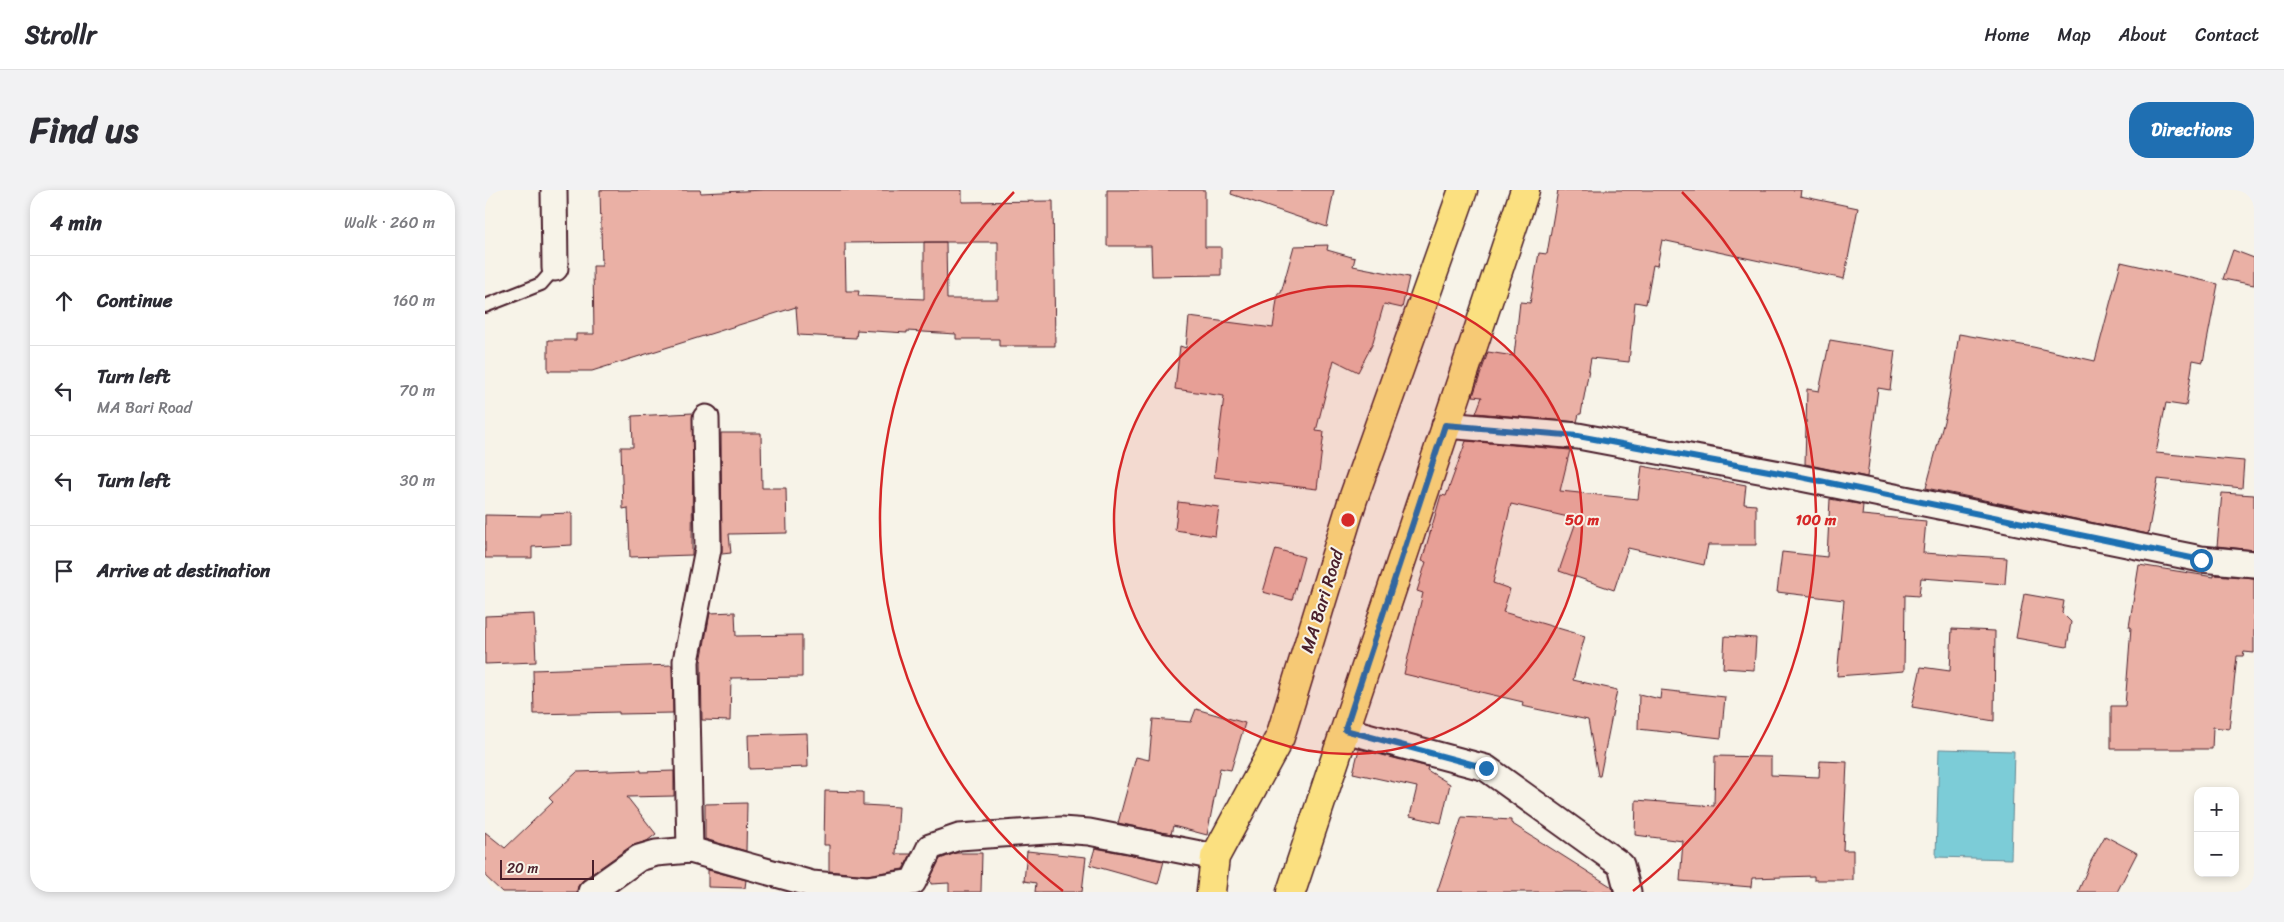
<!DOCTYPE html>
<html lang="en">
<head>
<meta charset="utf-8">
<style>
  body { margin:0; font-family:Sriracha,sans-serif; background:#f2f2f3; color:#2b2b33 }
  .controls { position:absolute; right:15px; bottom:15px; display:grid; overflow:hidden; border-radius:10px; box-shadow:0 2px 8px #0003 }
  .controls button { width:45px; height:45px; display:grid; place-items:center; padding:0; border:0; border-bottom:1px solid #e1e1e2; background:#fff; color:#2b2b33; font:25px sans-serif }
  .scale { position:absolute; left:15px; bottom:12px; width:94px; box-sizing:border-box; padding-left:5px; border:2px solid #4a1f2b; border-top:0; font-size:14px; line-height:18px; white-space:nowrap; color:#4a1f2b; -webkit-text-stroke:4px #f7f3e8; paint-order:stroke }
  .stop { position:absolute; width:15px; height:15px; margin:-11px; border:4px solid #1f6fb2; border-radius:50%; background:#fff }
  .stop.end { background:#1f6fb2; border-color:#fff; box-shadow:0 1px 5px #0008 }
  .list { margin:0; padding:0; list-style:none }
  h2 { display:flex; justify-content:space-between; align-items:center; height:65px; margin:0; padding:0 20px; font-size:21px }
  h2 small { font-size:16px; font-weight:400; color:#7c7c81 }
  .list li { display:grid; grid-template-columns:32px 1fr auto; gap:15px; align-items:center; box-sizing:border-box; height:90px; padding:0 20px; border-top:1px solid #e1e1e2 }
  .list b { display:block; font-size:19px; white-space:nowrap }
  .list p { margin:0; font-size:16px; white-space:nowrap; color:#7c7c81 }
  .list em { font-size:16px; font-style:normal; color:#7c7c81 }
  .icon { flex:none; width:28px; height:28px; fill:none; stroke:currentColor; stroke-width:2; stroke-linecap:round; stroke-linejoin:round }
  .map { position:relative; flex:none; width:1769px; height:702px; overflow:hidden; border-radius:20px }
  header { display:flex; align-items:center; gap:30px; box-sizing:border-box; height:70px; padding:0 25px; background:#fff; border-bottom:1px solid #e1e1e2 }
  header strong { font-size:24px }
  nav { display:flex; gap:28px; margin-inline-start:auto; font-size:18px }
  .intro { display:flex; align-items:center; justify-content:space-between; box-sizing:border-box; height:120px; padding:0 30px }
  h1 { margin:0; font-size:35px }
  .button { padding:12px 22px; border-radius:20px; background:#1f6fb2; color:#fff; font-size:18px; font-weight:700 }
  main { display:flex; gap:30px; padding:0 30px }
  aside { flex:1; background:#fff; border-radius:20px; box-shadow:0 2px 8px #0003 }
  .map>svg:first-child { display:block }
  .water { fill:#7cccd7; stroke:#688792 }
  .building { fill:#eab0a5; stroke:#4a1f2b; fill-rule:evenodd }
  .lines { fill:none; stroke-linecap:round; stroke-linejoin:round }
  .service-casing { stroke:#4a1f2b; stroke-width:16 }
  .minor-casing { stroke:#4a1f2b; stroke-width:29 }
  .primary-casing { stroke:#4a1f2b; stroke-width:31 }
  .service { stroke:#f7f3e8; stroke-width:12 }
  .minor { stroke:#f7f3e8; stroke-width:25 }
  .primary { stroke:#fbe080; stroke-width:28 }
  .route { stroke:#1f6fb2; stroke-width:6 }
  .ring { fill:none; stroke:#d62828; stroke-width:2.5 }
  .labels { text-anchor:middle; dominant-baseline:central; stroke-width:4; stroke-linejoin:round; paint-order:stroke }
  .street-label { font-size:18px; fill:#4a1f2b; stroke:#f7f3e8 }
  .centre { fill:#d62828; stroke:#f7f3e8; stroke-width:2.5 }
  .ring-label { font-size:15px; text-anchor:middle; font-weight:bold; fill:#d62828; stroke:#f7f3e8; stroke-width:4; stroke-linejoin:round; paint-order:stroke }
</style>
</head>
<body>
<header>
<strong>Strollr</strong>
<nav><a>Home</a><a>Map</a><a>About</a><a>Contact</a></nav>
</header>
<div class="intro"><h1>Find us</h1><a class="button">Directions</a></div>
<main>
<aside>
<h2>4 min<small>Walk · 260 m</small></h2>
<ul class="list">
<li><svg class="icon" aria-label="ahead" viewBox="0 0 24 24"><path d="M12 20V5M6 11l6-6 6 6"/></svg><div><b>Continue</b></div><em>160 m</em></li>
<li><svg class="icon" aria-label="left" viewBox="0 0 24 24"><path d="M17 20v-9H6M10 6l-5 5 5 5"/></svg><div><b>Turn left</b><p>MA Bari Road</p></div><em>70 m</em></li>
<li><svg class="icon" aria-label="left" viewBox="0 0 24 24"><path d="M17 20v-9H6M10 6l-5 5 5 5"/></svg><div><b>Turn left</b></div><em>30 m</em></li>
<li><svg class="icon" aria-label="arrive" viewBox="0 0 24 24"><path d="M6 21V4h12l-3 4 3 4H6"/></svg><div><b>Arrive at destination</b></div></li>
</ul>
</aside>
<div class="map">
<svg width="1769" height="702" viewBox="0 0 1769 702">
  <rect width="100%" height="100%" fill="#f7f3e8"/>
  <filter id="ink" filterUnits="userSpaceOnUse"><feTurbulence type="fractalNoise" baseFrequency=".02" numOctaves="2"/><feDisplacementMap in="SourceGraphic" scale="10" xChannelSelector="R" yChannelSelector="G"/><feConvolveMatrix kernelMatrix="1 2 1 2 8 2 1 2 1" color-interpolation-filters="sRGB"/></filter>
  <g filter="url(#ink)">
    <path class="water" d="M1454,559L1529,561L1526,669L1451,667Z"/>
    <g class="building">
      <path d="M115,0H215L216,3L279,0H477V12L568,11L570,156H514V149H471V144L422,141V143L372,140L371,148L313,145L311,117L107,181H63V150H91V144H109L108,76H117ZM439,52V109L373,106L374,101H361L360,53L461,52H513V109H462L461,52Z"/>
      <path d="M622,0H720V57H736V85L667,86L666,56H622Z"/>
      <path d="M747,0H849L842,37L746,4Z"/>
      <path d="M1073,0H1316L1315,6L1373,18L1359,89L1177,50L1172,76L1168,75L1161,114L1150,112L1144,172L1106,168L1096,224H1094L1092,232L991,223L997,207L988,206L1003,162L1029,166L1035,112L1045,113L1054,63L1062,64Z"/>
      <path d="M843,55L842,60L870,68L868,76L924,87L917,118L899,114L887,155L873,182L849,170L831,241L839,242L832,299L729,287L739,206L690,199L695,156L701,158L704,127L788,138L793,103H796L809,56Z"/>
      <path d="M1748,60L1769,68V95L1738,89Z"/>
      <path d="M1636,72L1733,94L1718,172L1708,170L1701,216L1681,213L1671,263L1759,271L1757,298L1673,289L1663,344L1441,298L1462,220L1474,144L1548,157L1610,171Z"/>
      <path d="M1345,150L1410,161L1405,200L1393,198L1382,287L1320,274L1322,199L1334,201Z"/>
      <path d="M208,223L207,365L145,367L143,318L138,319L136,257H148L147,226Z"/>
      <path d="M236,243H276L277,298H301L302,343L244,344L246,363L237,364Z"/>
      <path d="M981,251L1085,260L1075,301L1153,309L1157,276L1261,295L1259,314L1271,315V355H1223L1219,375L1143,358L1129,400L1074,381L1092,329L1026,314L1008,393L1025,399L1018,422L1100,446L1088,490L1132,500L1115,586H1113L1103,530L1037,516L1038,512L919,484L938,403L932,401L941,372L937,371L956,305L961,306Z"/>
      <path d="M1737,303L1769,305V360L1732,356Z"/>
      <path d="M1345,309L1378,315L1377,325L1441,331L1438,363L1522,368L1520,394L1436,388L1434,406L1420,405L1419,481L1352,486L1359,410L1292,402L1297,362L1342,367Z"/>
      <path d="M693,312L734,317L730,346L690,340Z"/>
      <path d="M87,323V355L47,357V368H0V325L56,326V324Z"/>
      <path d="M791,359L819,367L807,410L778,402Z"/>
      <path d="M1654,375L1729,387V385L1769,388V463L1759,462L1758,466H1752L1744,539L1728,537L1727,559H1626V516H1640L1646,437H1644Z"/>
      <path d="M1539,404L1579,411L1577,423L1586,432L1582,457L1531,448Z"/>
      <path d="M250,422L251,446L317,445V487L246,488L245,531L217,530L216,472L225,423Z"/>
      <path d="M49,424L51,472L0,474V426Z"/>
      <path d="M1467,439L1510,441L1509,531L1427,517L1436,477L1465,481Z"/>
      <path d="M1240,446L1271,448L1269,480L1238,478Z"/>
      <path d="M187,475L188,523L134,524V522L49,524L48,480Z"/>
      <path d="M1176,500L1240,507L1236,548L1153,539L1154,504L1175,509Z"/>
      <path d="M711,519L760,533L746,580L735,578L722,645L688,636L686,644L633,633L651,567L664,570L668,529L706,532Z"/>
      <path d="M322,543L323,577L264,579L263,545Z"/>
      <path d="M874,559L943,577L942,580L965,594L956,633L925,626L932,597L868,583Z"/>
      <path d="M1230,566L1286,567V585L1334,587L1335,571L1362,572L1358,660H1368V690H1329V686L1267,688L1266,697L1195,691L1198,651L1150,645L1151,610L1229,616Z"/>
      <path d="M156,580V582L189,581V606L142,607L171,644L162,651L146,656L98,690L93,696L92,702H17L0,686V642L20,658L68,612L64,608L92,582Z"/>
      <path d="M340,601L378,602V615L414,617L411,664H426L418,679L382,685L344,681V655H339Z"/>
      <path d="M262,613L261,661L220,649V614Z"/>
      <path d="M977,627L1026,630V633L1127,697L1128,702H952Z"/>
      <path d="M1620,646L1652,663L1632,702H1593L1606,671Z"/>
      <path d="M610,658L679,671L673,694L605,675Z"/>
      <path d="M542,661L601,667L597,702H550L551,693L539,691Z"/>
      <path d="M471,663H497L496,702H464V693L446,694L445,689L455,669Z"/>
      <path d="M223,680L261,690L260,698L223,697Z"/>
    </g>
    <g class="lines">
      <defs>
        <path id="service" d="M0,116L56,94L70,78"/>
        <g id="minor">
          <path d="M69,0L70,78"/>
          <path d="M960,235L1093,246L1311,287L1716,369L1769,374"/>
          <path d="M860,540L1001,578L1136,675L1143,702"/>
          <path d="M205,660L201,471L223,359L221,228"/>
          <path d="M106,702L154,668L171,663L205,660L327,694L382,699L428,692L445,657L474,647L576,640L604,642L730,667"/>
        </g>
        <g id="primary">
          <path d="M726,702L730,667L795,547L868,309L978,0"/>
          <path d="M806,702L1040,0"/>
        </g>
      </defs>
      <use href="#service" class="service-casing"/>
      <use href="#minor" class="minor-casing"/>
      <use href="#primary" class="primary-casing"/>
      <use href="#service" class="service"/>
      <use href="#minor" class="minor"/>
      <use href="#primary" class="primary"/>
    </g>
  </g>
  <g class="lines" filter="url(#ink)">
    <path class="route" d="M1001,578L860,540L960,235L1093,246L1311,286L1716,370"/>
  </g>
  <circle cx="863" cy="330" r="234" fill="#d62828" fill-opacity=".12"/>
  <g class="ring">
    <circle cx="863" cy="330" r="234"/>
    <path d="M578 701A468 468 0 0 1 529 2M1197 2A468 468 0 0 1 1148 701"/>
  </g>
  <g class="labels">
    <g class="street-label">
      <text transform="translate(837 411) rotate(-73)">MA Bari Road</text>
    </g>
  </g>
  <circle cx="863" cy="330" r="8" class="centre"/>
  <g class="ring-label">
    <text x="1097" y="335">50 m</text>
    <text x="1331" y="335">100 m</text>
  </g>
</svg>
<div class="controls">
<button>+</button>
<button>−</button>
</div>
<div class="scale">20 m</div>
<div class="stop" style="left:1716px;top:370px"></div>
<div class="stop end" style="left:1001px;top:578px"></div>
</div>
</main>
</body>
</html>
